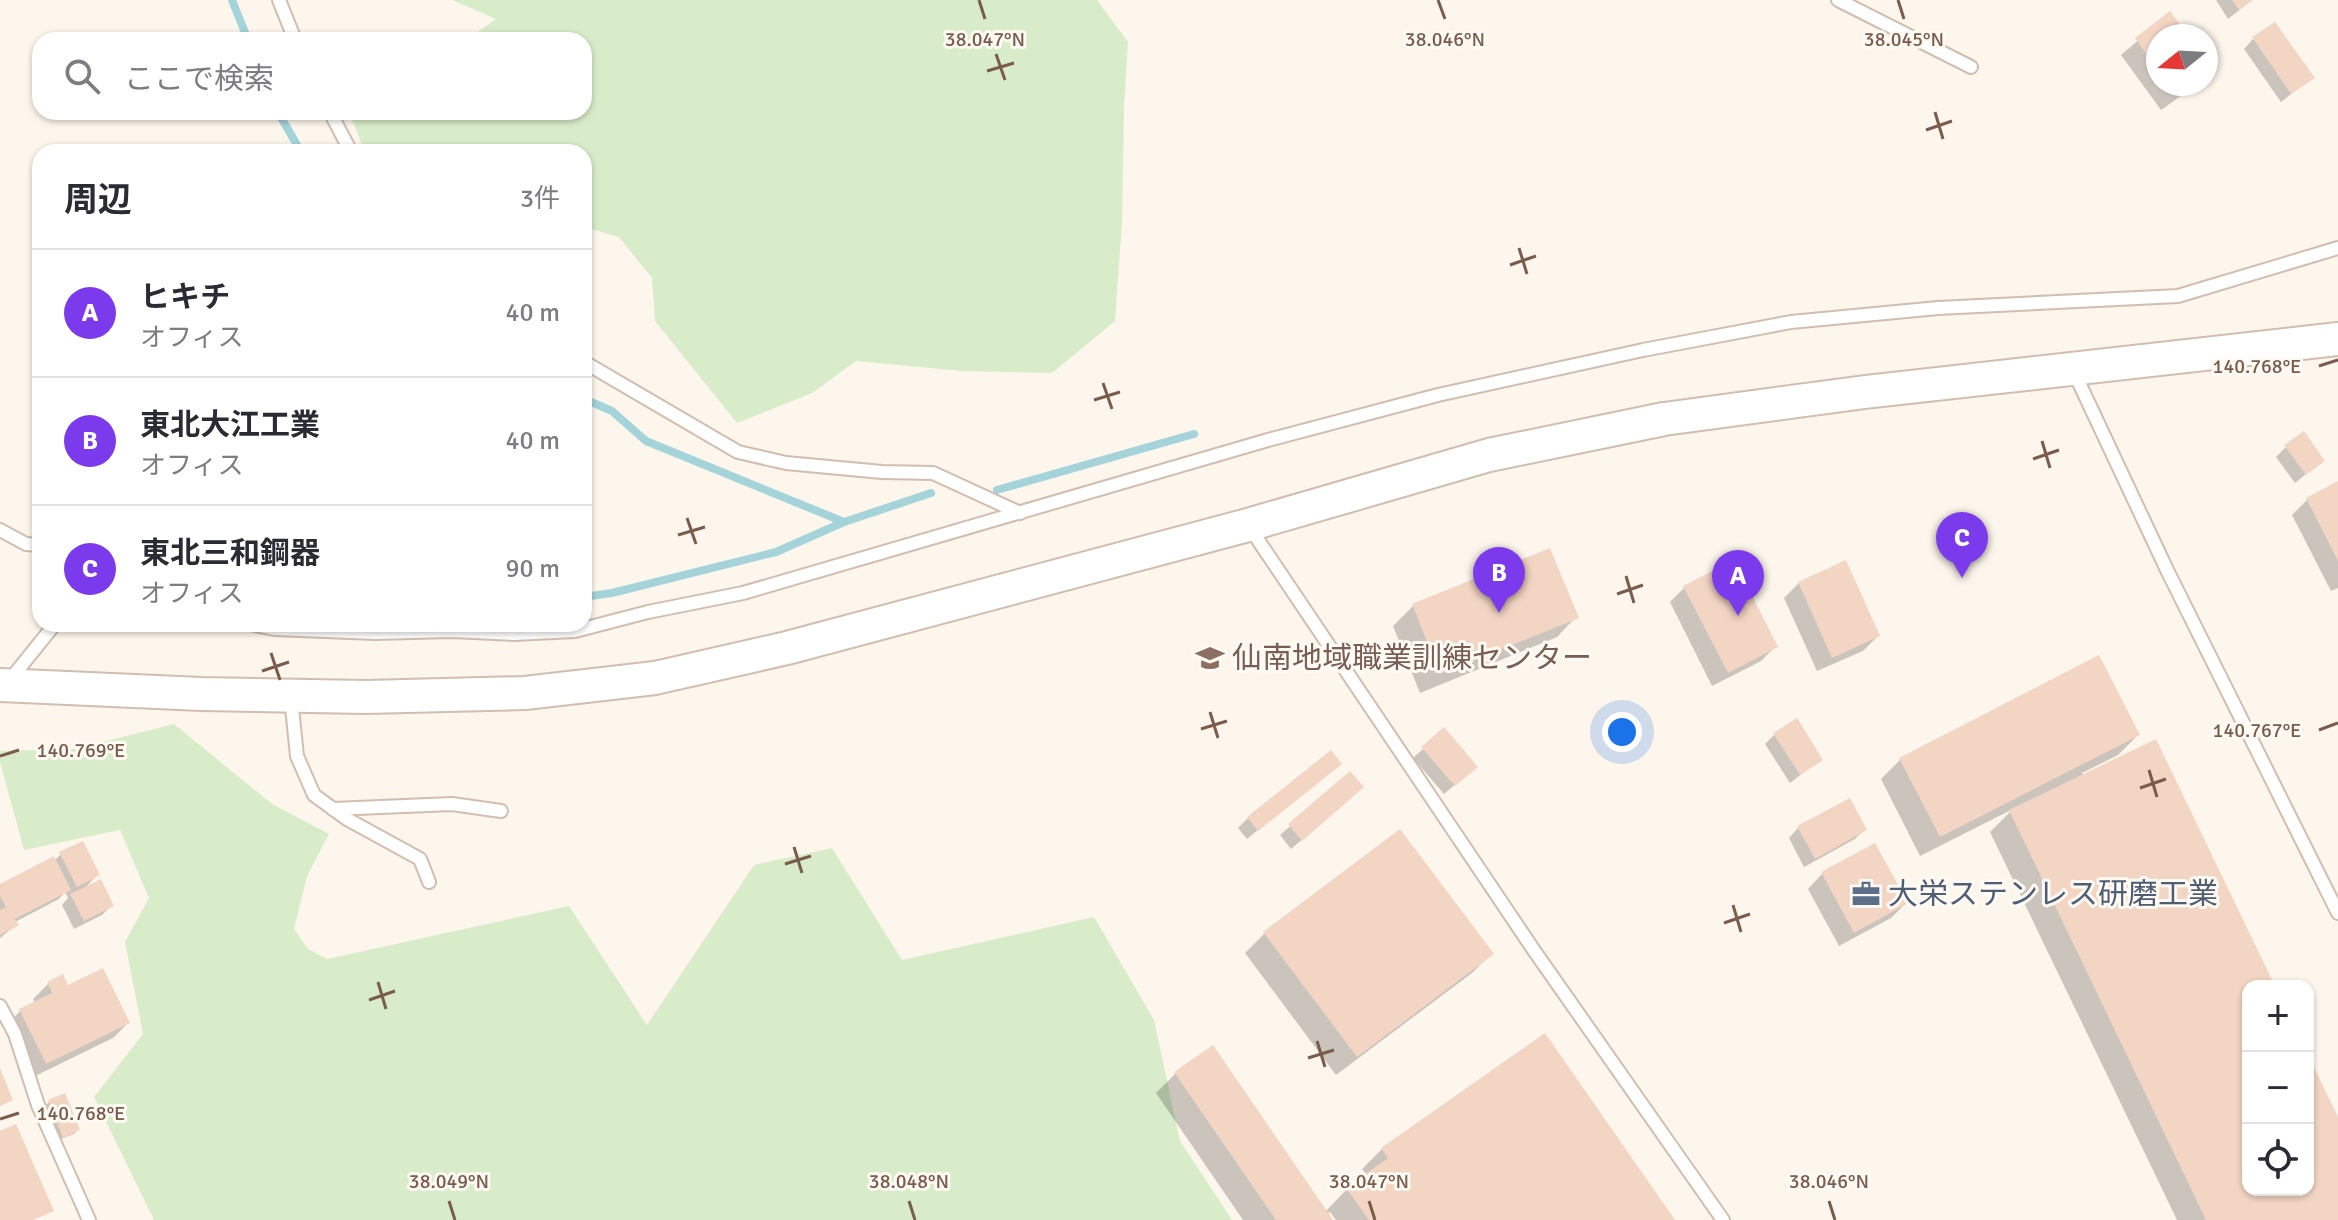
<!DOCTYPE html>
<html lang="ja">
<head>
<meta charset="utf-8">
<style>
  body { margin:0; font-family:Signika,"Noto Sans JP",sans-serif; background:#f2f2f3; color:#2b2b33 }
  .controls { position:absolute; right:24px; bottom:24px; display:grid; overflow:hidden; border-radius:16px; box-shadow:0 2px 6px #0004 }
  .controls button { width:72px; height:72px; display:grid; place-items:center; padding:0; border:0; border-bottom:2px solid #e1e1e2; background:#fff; color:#2b2b33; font:40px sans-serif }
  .compass { position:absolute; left:2146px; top:24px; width:72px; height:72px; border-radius:50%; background:#fff; box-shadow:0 2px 6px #0004; rotate:252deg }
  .you { position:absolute; left:1622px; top:732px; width:28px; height:28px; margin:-20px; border:6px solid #fff; border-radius:50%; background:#1a73e8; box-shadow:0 0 0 12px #1a73e833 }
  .badge { display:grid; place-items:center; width:52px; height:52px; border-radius:50%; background:#7c3aed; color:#fff; font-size:26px; font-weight:700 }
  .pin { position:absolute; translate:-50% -66px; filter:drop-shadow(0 2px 4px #0008) }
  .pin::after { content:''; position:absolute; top:42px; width:28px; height:24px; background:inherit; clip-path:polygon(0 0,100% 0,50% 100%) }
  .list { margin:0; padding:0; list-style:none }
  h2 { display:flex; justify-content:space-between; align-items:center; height:104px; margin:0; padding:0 32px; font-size:34px }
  h2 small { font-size:26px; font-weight:400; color:#7c7c81 }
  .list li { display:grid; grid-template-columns:52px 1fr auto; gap:24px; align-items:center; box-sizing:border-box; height:128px; padding:0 32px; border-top:2px solid #e1e1e2 }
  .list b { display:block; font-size:30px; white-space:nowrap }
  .list p { margin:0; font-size:26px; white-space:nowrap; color:#7c7c81 }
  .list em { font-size:26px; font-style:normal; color:#7c7c81 }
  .icon { flex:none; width:44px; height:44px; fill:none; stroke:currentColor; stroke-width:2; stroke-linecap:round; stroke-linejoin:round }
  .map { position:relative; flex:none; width:2338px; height:1220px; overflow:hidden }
  .search { position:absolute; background:#fff; box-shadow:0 2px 6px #0004; left:32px; top:32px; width:560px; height:88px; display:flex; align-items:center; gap:20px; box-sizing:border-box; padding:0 28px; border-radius:24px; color:#7c7c81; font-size:30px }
  .panel { position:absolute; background:#fff; box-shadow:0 2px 6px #0004; left:32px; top:144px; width:560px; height:488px; border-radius:24px }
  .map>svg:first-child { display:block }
  .green { fill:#d8ecc9 }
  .shadow { fill:#0003 }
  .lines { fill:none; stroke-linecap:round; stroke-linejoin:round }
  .stream { stroke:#a5d3da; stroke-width:8 }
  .building { fill:#f3d5c3 }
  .service-casing { stroke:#d1beb0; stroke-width:16 }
  .tertiary-casing { stroke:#d1beb0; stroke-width:36 }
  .service { stroke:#fff; stroke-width:12 }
  .tertiary { stroke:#fff; stroke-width:32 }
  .ticks { fill:none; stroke:#7a5c4d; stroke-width:3 }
  .labels { text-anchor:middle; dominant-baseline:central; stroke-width:6; stroke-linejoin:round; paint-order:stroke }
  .education-label { font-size:30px; fill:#785e54; stroke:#fffaf3; text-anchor:start }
  .service-label { font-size:30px; fill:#4e5e75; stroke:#fffaf3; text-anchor:start }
  .ticks-label { font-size:20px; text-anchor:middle; fill:#7a5c4d; stroke:#fffaf3; stroke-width:6; stroke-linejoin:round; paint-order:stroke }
</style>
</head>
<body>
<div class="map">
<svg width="2338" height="1220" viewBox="0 0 2338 1220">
  <rect width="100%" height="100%" fill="#fdf6ec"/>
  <g class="green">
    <path d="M452,0H1097L1128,42L1124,108L1122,223L1115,321L1052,373L962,371L856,361L812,393L737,423L655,321L652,278L619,237L584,227V152H365L349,112H584V40H466L496,19Z"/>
    <path d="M174,724L272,804L329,834L307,876L294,929L308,949L327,959L569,906L647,1025L754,865L832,848L902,960L1094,917L1154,1020L1180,1141L1232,1220H154L94,1097L143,1034L125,942L149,898L120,830L24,850L0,762V751L74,749Z"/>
  </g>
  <g class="shadow">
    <path d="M2216,0H2252L2228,19Z"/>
    <path d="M2169,14L2186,36H2158V84H2198L2161,110L2121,55Z"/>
    <path d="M2253,39L2313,77L2281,102L2244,49Z"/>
    <path d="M2286,447L2323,460L2295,483L2276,457Z"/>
    <path d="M2338,484V588L2331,591L2292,515L2307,500Z"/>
    <path d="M1799,583L1878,636L1863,651L1817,671L1784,598Z"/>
    <path d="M1685,587L1776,646L1761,661L1712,686L1670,602Z"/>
    <path d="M1413,606L1576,617L1557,637L1420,693L1393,626Z"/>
    <path d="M1444,730L1465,776L1444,794L1413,758Z"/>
    <path d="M1775,734L1820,760L1790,783L1765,744Z"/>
    <path d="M2138,735L2118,755L2082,773L2084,776L2273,986H2248V1190H2308V1059L2338,1122V1220H2177L1990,832L2013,809L1920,856L1881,779L1901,759Z"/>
    <path d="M1339,764L1247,839L1238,828L1248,818Z"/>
    <path d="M1350,774L1352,797L1291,849L1280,835Z"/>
    <path d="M1798,828L1865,829L1855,839L1804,867L1789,838Z"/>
    <path d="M61,854L97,875L84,889L112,905L102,915L74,929L62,905L68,898L65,892L59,899L15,922L16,925L0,938V886L54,861Z"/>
    <path d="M1822,874L1906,903L1891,918L1839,946L1808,889Z"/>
    <path d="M1264,934L1491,954L1472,973L1336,1075L1245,953Z"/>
    <path d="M48,984L67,988L128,1023L113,1038L31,1078L6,1026L20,1011L36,1004L33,999Z"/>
    <path d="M1176,1073L1325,1212L1347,1189L1367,1175L1362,1169L1382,1149L1672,1220H1336L1330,1212L1326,1214L1331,1220H1243L1156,1093Z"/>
    <path d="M49,1102L78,1130L74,1134L58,1140L45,1106Z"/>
  </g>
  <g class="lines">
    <g class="stream">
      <path d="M232,0L248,40"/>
      <path d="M278,112L301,152"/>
      <path d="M584,399L612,411L646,441L844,522"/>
      <path d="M997,490L1194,434"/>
      <path d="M584,597L612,593L776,552L844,522L931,493"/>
    </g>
  </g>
  <g class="building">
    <path d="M2232,0H2253L2239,10Z"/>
    <path d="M2170,11L2188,36H2158V71L2135,38Z"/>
    <path d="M2275,22L2315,78L2291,94L2252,37Z"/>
    <path d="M2206,60L2214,71L2206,76Z"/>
    <path d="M2167,84H2195L2177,97Z"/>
    <path d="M2304,431L2325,461L2306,475L2284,445Z"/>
    <path d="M2338,481V561L2306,498Z"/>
    <path d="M1550,548L1579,618L1440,674L1412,604Z"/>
    <path d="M1734,560L1778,647L1728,673L1683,586Z"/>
    <path d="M1846,560L1880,636L1832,658L1798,582Z"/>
    <path d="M2099,655L2140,735L1940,837L1899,758Z"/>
    <path d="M1797,718L1823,760L1800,775L1773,733Z"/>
    <path d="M1444,727L1478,767L1455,786L1421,747Z"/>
    <path d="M2156,739L2275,986H2248V1190H2308V1055L2338,1117V1220H2206L2009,810Z"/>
    <path d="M1331,750L1342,764L1258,831L1247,817Z"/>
    <path d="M1350,771L1364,787L1302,841L1288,824Z"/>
    <path d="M1850,798L1867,830L1815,859L1797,826Z"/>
    <path d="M1400,829L1494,954L1357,1057L1263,932Z"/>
    <path d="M83,841L100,875L77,887L59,852Z"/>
    <path d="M1875,843L1908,903L1854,933L1821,872Z"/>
    <path d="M54,856L71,890L15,919L19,925L0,935V910L6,907L0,896V884Z"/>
    <path d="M101,879L114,906L84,921L70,894Z"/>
    <path d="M103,968L130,1023L46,1064L19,1009L52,993L47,982L63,974L68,985Z"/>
    <path d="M1545,1033L1675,1220H1369L1346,1188L1388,1158L1381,1148Z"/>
    <path d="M1213,1045L1333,1220H1276L1174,1072Z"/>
    <path d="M0,1068L13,1100L0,1106Z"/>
    <path d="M65,1093L80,1130L63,1138L48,1100Z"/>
    <path d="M16,1124L54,1211L33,1220H0V1131Z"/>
  </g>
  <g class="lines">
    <defs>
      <g id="service">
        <path d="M279,0L295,40"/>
        <path d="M1838,0L1971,67"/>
        <path d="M330,112L351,152"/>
        <path d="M584,362L738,452L786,463L882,472L933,473L1020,513"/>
        <path d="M2074,372L2167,570L2338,913"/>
        <path d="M1250,528L1533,949L1723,1220"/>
        <path d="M0,530L26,544L40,545"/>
        <path d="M250,624L275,629L375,633L452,631L514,634L575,631L648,612L743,593L1268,440L1438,395L1643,350L1791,322L1938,308L2178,296L2338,248"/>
        <path d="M9,681L55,624"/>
        <path d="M291,698L297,756L314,795L347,819L420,859L429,882"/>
        <path d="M333,809L452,804L501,811"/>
        <path d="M0,1006L15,1034L38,1105L89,1220"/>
      </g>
      <path id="tertiary" d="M0,685L201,694L366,697L525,693L655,678L787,648L1248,525L1489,455L1664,419L1865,392L2338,339"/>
    </defs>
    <use href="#service" class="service-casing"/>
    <use href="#tertiary" class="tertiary-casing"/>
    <use href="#service" class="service"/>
    <use href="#tertiary" class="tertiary"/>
  </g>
  <path class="ticks" d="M979,0L985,19M1438,0L1445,19M1898,0L1904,19M996,54L1005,80M987,71L1014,63M1935,112L1943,139M1926,130L1952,121M1519,248L1527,274M1510,265L1536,256M2319,366L2338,360M1103,383L1112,409M1094,400L1120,392M2042,441L2050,468M2033,459L2059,450M687,518L696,544M678,535L705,527M1626,576L1634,603M1617,594L1643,585M271,653L280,680M262,671L289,662M1210,712L1218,738M1201,729L1227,721M2319,730L2338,723M0,756L19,750M2149,770L2157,797M2140,788L2166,779M794,847L802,873M785,864L811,856M1733,905L1741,932M1724,923L1750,914M378,982L386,1009M369,1000L395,991M1317,1041L1325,1067M1308,1058L1334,1050M0,1119L19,1113M449,1201L455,1220M909,1201L915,1220M1369,1201L1375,1220M1829,1201L1835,1220"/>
  <defs>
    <symbol id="school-bare" viewBox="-9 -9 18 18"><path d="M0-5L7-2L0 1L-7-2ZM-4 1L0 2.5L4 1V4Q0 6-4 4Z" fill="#8d6e63" stroke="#fffaf3" stroke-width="2.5" paint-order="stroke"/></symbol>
    <symbol id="office-bare" viewBox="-9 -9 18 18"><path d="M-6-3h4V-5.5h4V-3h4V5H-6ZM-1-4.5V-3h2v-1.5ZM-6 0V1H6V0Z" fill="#5c6f8a" stroke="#fffaf3" stroke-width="2.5" paint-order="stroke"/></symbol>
  </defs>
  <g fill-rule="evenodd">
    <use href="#school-bare" x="1190" y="638" width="40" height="40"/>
    <use href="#office-bare" x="1846" y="874" width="40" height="40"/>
  </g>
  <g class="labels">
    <g class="education-label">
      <text x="1232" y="658">仙南地域職業訓練センター</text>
    </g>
    <g class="service-label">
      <text x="1888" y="894">大栄ステンレス研磨工業</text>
    </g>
  </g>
  <g class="ticks-label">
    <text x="985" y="46">38.047°N</text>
    <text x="1445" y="46">38.046°N</text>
    <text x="1904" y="46">38.045°N</text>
    <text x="2257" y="373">140.768°E</text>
    <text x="2257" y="737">140.767°E</text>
    <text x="81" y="757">140.769°E</text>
    <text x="81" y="1120">140.768°E</text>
    <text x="449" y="1188">38.049°N</text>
    <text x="909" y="1188">38.048°N</text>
    <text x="1369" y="1188">38.047°N</text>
    <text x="1829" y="1188">38.046°N</text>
  </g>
</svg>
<div class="controls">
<button>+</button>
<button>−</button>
<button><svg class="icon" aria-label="locate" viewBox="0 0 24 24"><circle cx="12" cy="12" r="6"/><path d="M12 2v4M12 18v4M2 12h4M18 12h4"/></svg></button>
</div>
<svg class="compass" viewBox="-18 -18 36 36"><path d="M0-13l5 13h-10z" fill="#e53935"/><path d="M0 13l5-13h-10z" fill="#7c7c81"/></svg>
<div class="you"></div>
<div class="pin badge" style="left:1738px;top:616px">A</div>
<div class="pin badge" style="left:1499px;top:613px">B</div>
<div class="pin badge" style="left:1962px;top:578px">C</div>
<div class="search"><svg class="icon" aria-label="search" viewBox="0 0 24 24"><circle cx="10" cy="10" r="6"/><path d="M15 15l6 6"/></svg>ここで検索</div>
<section class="panel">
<h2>周辺<small>3件</small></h2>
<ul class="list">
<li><span class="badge">A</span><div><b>ヒキチ</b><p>オフィス</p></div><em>40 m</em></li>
<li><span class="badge">B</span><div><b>東北大江工業</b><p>オフィス</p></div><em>40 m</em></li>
<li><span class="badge">C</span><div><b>東北三和鋼器</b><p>オフィス</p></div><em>90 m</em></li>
</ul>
</section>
</div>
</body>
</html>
